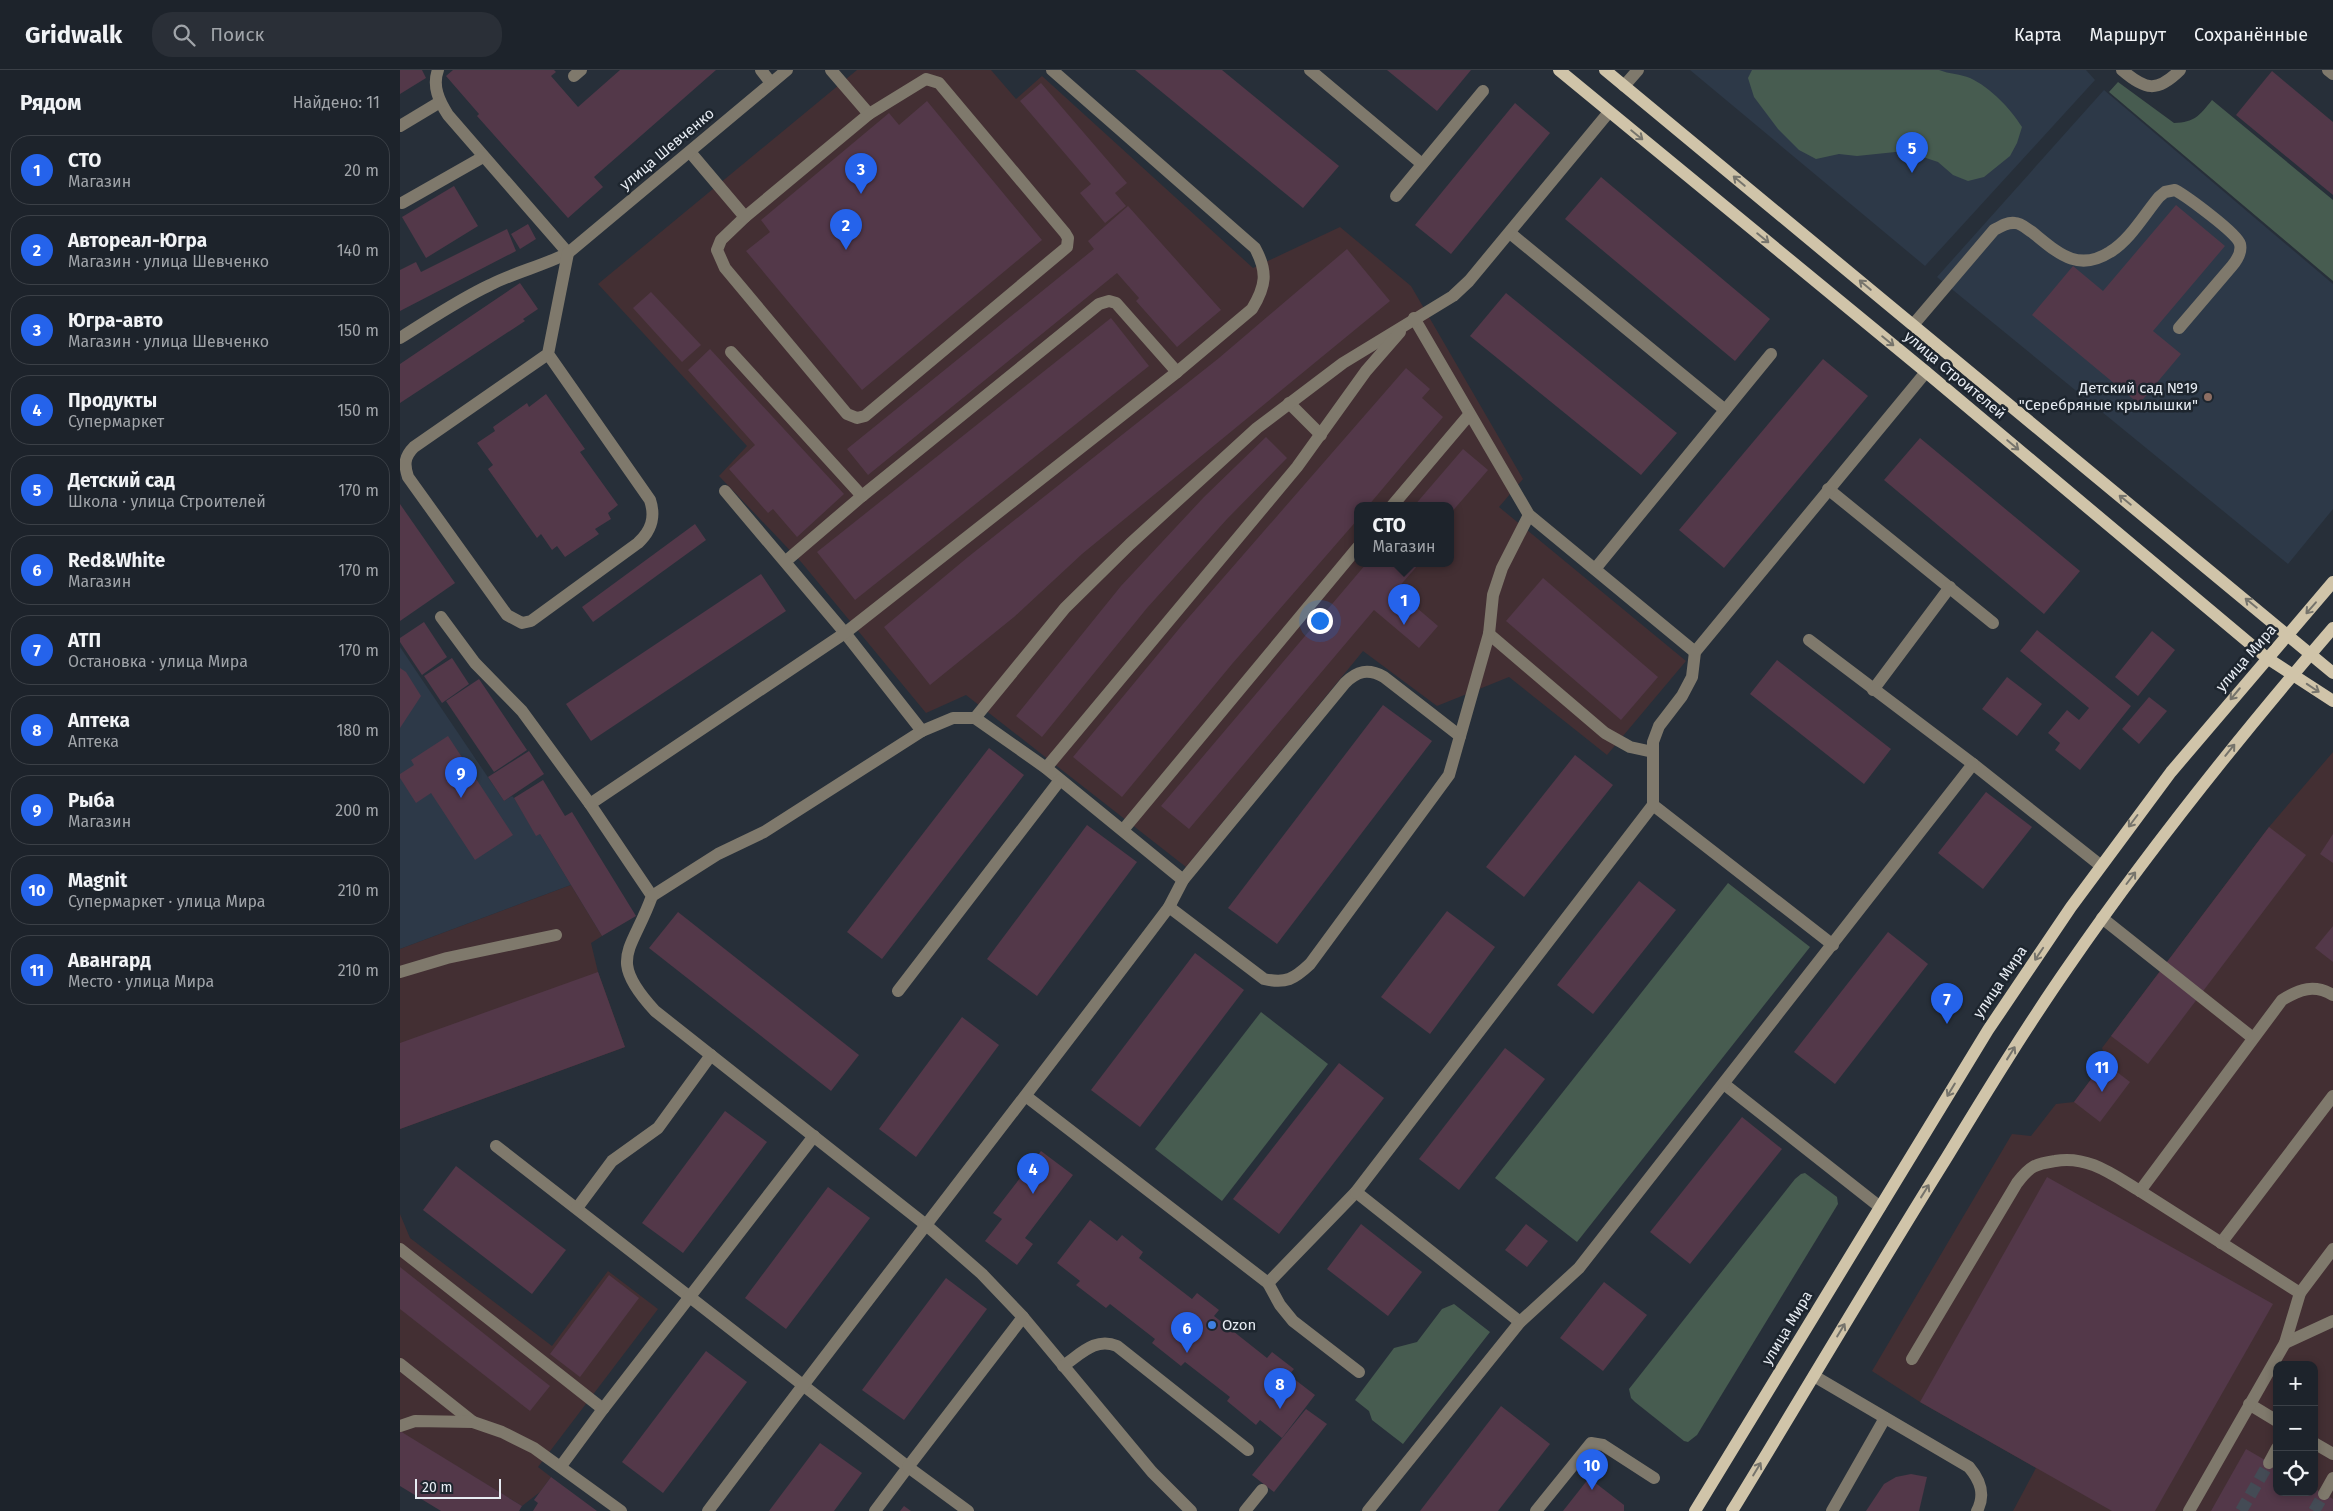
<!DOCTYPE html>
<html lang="ru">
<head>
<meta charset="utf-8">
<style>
  body { margin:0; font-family:"Fira Sans",sans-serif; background:#2a2f37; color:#f1f3f6 }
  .controls { position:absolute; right:15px; bottom:15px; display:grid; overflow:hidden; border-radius:10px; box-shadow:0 2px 8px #0003 }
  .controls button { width:45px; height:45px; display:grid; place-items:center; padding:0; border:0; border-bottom:1px solid #3b4047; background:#1d232b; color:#f1f3f6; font:25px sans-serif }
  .scale { position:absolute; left:15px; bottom:12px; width:86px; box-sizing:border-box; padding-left:5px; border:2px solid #e7ecf3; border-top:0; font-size:14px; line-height:18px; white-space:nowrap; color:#e7ecf3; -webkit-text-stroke:4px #1d252e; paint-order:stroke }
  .you { position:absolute; left:919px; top:550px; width:18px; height:18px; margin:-12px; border:4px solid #fff; border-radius:50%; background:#1a73e8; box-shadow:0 0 0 8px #1a73e833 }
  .badge { display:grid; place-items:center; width:32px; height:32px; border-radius:50%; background:#2563eb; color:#fff; font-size:16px; font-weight:700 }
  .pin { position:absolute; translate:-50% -41px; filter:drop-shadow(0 1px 2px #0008) }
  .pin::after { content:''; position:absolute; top:26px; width:18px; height:15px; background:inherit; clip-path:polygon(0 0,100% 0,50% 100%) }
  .popup { position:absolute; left:954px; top:432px; width:100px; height:65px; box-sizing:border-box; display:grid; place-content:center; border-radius:10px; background:#1d232b; filter:drop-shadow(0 1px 4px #0005); font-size:16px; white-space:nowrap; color:#a0a4a9 }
  .popup b { font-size:19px; color:#f1f3f6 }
  .popup::after { content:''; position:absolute; left:50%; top:100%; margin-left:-10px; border:10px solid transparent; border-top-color:#1d232b }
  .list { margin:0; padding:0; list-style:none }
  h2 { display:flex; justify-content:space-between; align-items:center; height:65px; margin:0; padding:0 20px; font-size:21px }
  h2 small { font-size:16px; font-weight:400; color:#a0a4a9 }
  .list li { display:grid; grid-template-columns:32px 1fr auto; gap:15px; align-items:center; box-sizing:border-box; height:70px; margin:0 10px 10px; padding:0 10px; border:1px solid #3b4047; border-radius:20px }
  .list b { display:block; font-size:19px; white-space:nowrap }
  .list p { margin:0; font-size:16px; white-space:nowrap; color:#a0a4a9 }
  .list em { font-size:16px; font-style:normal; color:#a0a4a9 }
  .icon { flex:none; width:28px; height:28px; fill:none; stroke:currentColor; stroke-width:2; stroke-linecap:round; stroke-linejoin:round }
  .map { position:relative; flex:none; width:1933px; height:1441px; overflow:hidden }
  header { display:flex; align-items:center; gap:30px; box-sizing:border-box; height:70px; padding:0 25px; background:#1d232b; border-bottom:1px solid #3b4047 }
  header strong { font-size:24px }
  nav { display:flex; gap:28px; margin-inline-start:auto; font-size:18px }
  .search { width:350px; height:45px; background:#2a2f37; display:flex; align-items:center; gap:12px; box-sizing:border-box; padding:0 18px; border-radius:20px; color:#a0a4a9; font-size:19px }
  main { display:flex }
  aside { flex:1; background:#1d232b }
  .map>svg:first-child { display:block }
  .built { fill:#2d3948 }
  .industrial { fill:#432f33; fill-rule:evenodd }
  .green { fill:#475c50 }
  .building { fill:#533849 }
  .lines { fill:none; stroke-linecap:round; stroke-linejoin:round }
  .minor-tunnel { stroke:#444b55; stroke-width:12; stroke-dasharray:12 6; stroke-linecap:butt }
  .minor { stroke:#7f796c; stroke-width:12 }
  .major { stroke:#d0c4a9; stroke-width:12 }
  .oneway { stroke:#76746c }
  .education-dot { fill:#8d6e63; stroke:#1d252e; stroke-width:2 }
  .shop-dot { fill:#3f7fe0; stroke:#1d252e; stroke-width:2 }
  .labels { text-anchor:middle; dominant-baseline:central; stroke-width:5; stroke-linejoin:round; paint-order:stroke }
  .street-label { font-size:15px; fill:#e7ecf3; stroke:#1d252e }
  .poi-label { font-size:15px; fill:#e7ecf3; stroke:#1d252e; text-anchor:end }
</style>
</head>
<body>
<header>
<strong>Gridwalk</strong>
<div class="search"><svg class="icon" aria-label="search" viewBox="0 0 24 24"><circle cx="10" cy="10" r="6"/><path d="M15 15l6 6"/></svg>Поиск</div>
<nav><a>Карта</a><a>Маршрут</a><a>Сохранённые</a></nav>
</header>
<main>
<aside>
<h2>Рядом<small>Найдено: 11</small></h2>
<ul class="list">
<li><span class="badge">1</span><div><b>СТО</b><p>Магазин</p></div><em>20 m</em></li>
<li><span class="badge">2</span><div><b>Автореал-Югра</b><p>Магазин · улица Шевченко</p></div><em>140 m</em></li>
<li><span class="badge">3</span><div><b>Югра-авто</b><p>Магазин · улица Шевченко</p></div><em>150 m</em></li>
<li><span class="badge">4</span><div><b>Продукты</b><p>Супермаркет</p></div><em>150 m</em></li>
<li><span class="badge">5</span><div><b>Детский сад</b><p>Школа · улица Строителей</p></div><em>170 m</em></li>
<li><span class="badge">6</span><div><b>Red&amp;White</b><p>Магазин</p></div><em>170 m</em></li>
<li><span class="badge">7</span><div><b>АТП</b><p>Остановка · улица Мира</p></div><em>170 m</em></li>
<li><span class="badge">8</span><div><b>Аптека</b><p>Аптека</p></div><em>180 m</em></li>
<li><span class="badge">9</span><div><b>Рыба</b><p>Магазин</p></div><em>200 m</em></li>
<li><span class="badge">10</span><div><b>Magnit</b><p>Супермаркет · улица Мира</p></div><em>210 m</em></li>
<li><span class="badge">11</span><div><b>Авангард</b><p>Место · улица Мира</p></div><em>210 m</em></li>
</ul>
</aside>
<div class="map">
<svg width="1933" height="1441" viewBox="0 0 1933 1441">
  <rect width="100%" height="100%" fill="#272f39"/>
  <g class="built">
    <path d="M1290,0H1686L1695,10L1525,196Z"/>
    <path d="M1704,20L1933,214V439L1888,494L1537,207Z"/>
    <path d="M0,577L104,731L112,726L114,728L136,765L140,764L171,815L0,879Z"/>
  </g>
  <g class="industrial">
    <path d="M457,0H591L616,29L642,6L853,198L940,157L1011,216L1123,409L1099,437L1286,591L1207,685L1109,607L1037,636L963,581L786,797L566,625L526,643L402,493L319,406L347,376L198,214ZM958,436H1050V494H958Z"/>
    <path d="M1933,682V1441H1613L1636,1398L1520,1332L1472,1301L1612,1064L1631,1066L1656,1034L1674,1032L1706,989L1702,978L1869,757ZM1877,1295H1914V1422H1877Z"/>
    <path d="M171,815L202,866L191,873L198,902L225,977L0,1059V879Z"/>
    <path d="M0,1144L10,1168L152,1276L208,1201L258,1239L138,1397L151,1407L140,1422L122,1436L0,1362Z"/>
  </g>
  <g class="green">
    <path d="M1352,0H1539C1549,4 1561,4 1570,8C1591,18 1610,38 1622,57L1617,73L1610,86L1584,107L1568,111L1553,105L1538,92L1505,81L1457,86L1439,84L1416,89L1399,80L1378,59L1354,27L1348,8Z"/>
    <path d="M1718,12L1774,53C1795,52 1799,46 1812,30L1933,130V211L1709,22Z"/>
    <path d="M1328,813L1410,877L1177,1172L1095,1108Z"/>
    <path d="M861,942L928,994L822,1131L755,1079Z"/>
    <path d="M1405,1103L1437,1127L1438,1134L1297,1365L1288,1372L1284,1371L1235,1332L1231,1328L1229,1319L1395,1109L1401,1104Z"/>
    <path d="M1054,1234L1090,1262L1003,1374L972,1350L969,1341L955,1330L994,1278L1017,1272L1042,1239Z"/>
  </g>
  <g class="building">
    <path d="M0,0H22L26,8L0,24Z"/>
    <path d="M53,0H154L156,2L151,6L178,37L220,0H316L194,107L203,117L168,148L77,46L79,44L46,6Z"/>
    <path d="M735,0H822L939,96L903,138Z"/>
    <path d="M987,0H1071L1037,41Z"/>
    <path d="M1872,1L1933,52V125L1836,45Z"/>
    <path d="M641,13L727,113L715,123L726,136L705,153L680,123L691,114L620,31Z"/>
    <path d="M527,31L642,170L462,320L346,181L370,162L361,150L489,43L499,55Z"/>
    <path d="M1115,33L1150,63L1051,184L1015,155Z"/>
    <path d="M1201,107L1370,249L1335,291L1165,149Z"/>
    <path d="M54,116L78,156L26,188L2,147Z"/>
    <path d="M1776,135L1825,176L1753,261L1781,284L1739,334L1632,245L1673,196L1703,221Z"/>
    <path d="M728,136L821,240L777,277L736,231L739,228L717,203L468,405L447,379L694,179L688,171Z"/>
    <path d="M128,154L136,169L120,179L111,164Z"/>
    <path d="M107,159L116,181L0,241V200L16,192L21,202Z"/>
    <path d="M947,179L990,231L682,484L614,547L530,615L484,557L568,487L819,288Z"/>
    <path d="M120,213L138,239L123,249L125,251L0,333V294Z"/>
    <path d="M251,222L301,275L282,292L233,238Z"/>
    <path d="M1106,223L1277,363L1241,405L1070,266Z"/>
    <path d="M711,248L749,296L455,530L417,482Z"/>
    <path d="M310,279L444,424L397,467L373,439L368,443L329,399L355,375L288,300Z"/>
    <path d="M1423,289L1468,326L1324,498L1279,460Z"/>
    <path d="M1006,298L1030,319L1022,328L1043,347L968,436H958V449L832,594L722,727L673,687L783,554Z"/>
    <path d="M146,324L185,379L180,382L218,435L208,443L211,449L195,459L199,464L165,487L157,476L152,480L141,464L137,468L88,399L93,395L77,373L95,361L93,357L127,333L129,337Z"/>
    <path d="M866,367L887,388L827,449L747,538L642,667L616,646L721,516L804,427Z"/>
    <path d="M1520,368L1680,501L1644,544L1484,410Z"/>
    <path d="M1063,379L1088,400L1050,444V436H1014Z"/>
    <path d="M0,434L55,513L0,551Z"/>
    <path d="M295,454L306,470L193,552L182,537Z"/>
    <path d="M966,494H1019L996,520L1038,556L1019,578L974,540L789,759L761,736Z"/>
    <path d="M361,504L386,541L191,671L166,634Z"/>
    <path d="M1143,508L1258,607L1221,650L1106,551Z"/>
    <path d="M24,552L47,587L22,605L0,572V568Z"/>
    <path d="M1637,560L1731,636L1680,700L1655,680L1660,673L1648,663L1667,640L1679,650L1689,638L1620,581Z"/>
    <path d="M1752,561L1775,580L1738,626L1715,607Z"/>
    <path d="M52,588L69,614L42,633L24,606Z"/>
    <path d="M1377,590L1491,679L1464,714L1350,624Z"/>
    <path d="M0,598L6,602L21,626L0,658Z"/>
    <path d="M1607,607L1642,634L1617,666L1582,639Z"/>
    <path d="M79,609L127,680L94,702L46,631Z"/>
    <path d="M1749,627L1767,641L1739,674L1722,659Z"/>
    <path d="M983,635L1032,671L877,874L828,838Z"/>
    <path d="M48,666L113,765L75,790L31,723L16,733L0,708V704L14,695L11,690Z"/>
    <path d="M589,678L624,705L482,889L447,862Z"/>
    <path d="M129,681L144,704L104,731L88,707Z"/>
    <path d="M1175,685L1213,715L1124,827L1086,797Z"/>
    <path d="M143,710L165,746L172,742L236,846L202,866L140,764L136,766L114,728Z"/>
    <path d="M1586,722L1632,757L1583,819L1538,783Z"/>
    <path d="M687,755L737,792L637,926L587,889Z"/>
    <path d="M1869,757L1906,785L1748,994L1711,966Z"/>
    <path d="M1933,764V793L1920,784Z"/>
    <path d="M1239,811L1276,840L1193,944L1157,915Z"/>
    <path d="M1047,841L1095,877L1030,964L981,927Z"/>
    <path d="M278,842L459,985L431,1021L249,878Z"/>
    <path d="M1933,856V892L1915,878Z"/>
    <path d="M1488,862L1528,894L1435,1014L1394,982Z"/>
    <path d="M795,883L844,920L740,1057L691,1020Z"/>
    <path d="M198,902L225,977L0,1059V973Z"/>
    <path d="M562,947L599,975L516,1087L479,1059Z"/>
    <path d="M1105,978L1145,1009L1059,1120L1019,1089Z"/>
    <path d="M1704,992L1730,1012L1700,1052L1674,1032Z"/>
    <path d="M939,993L984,1028L879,1164L833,1129Z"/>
    <path d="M325,1041L367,1072L283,1183L242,1153Z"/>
    <path d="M1342,1047L1382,1079L1290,1194L1250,1162Z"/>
    <path d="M641,1081L673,1105L625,1168L633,1174L617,1195L585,1171L602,1149L593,1143Z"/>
    <path d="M56,1096L166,1180L132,1224L23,1140Z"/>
    <path d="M1647,1107L1873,1234L1755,1441H1712L1520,1332Z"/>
    <path d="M428,1117L470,1148L386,1259L345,1228Z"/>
    <path d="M690,1150L717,1171L722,1165L743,1182L739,1188L792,1229L797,1223L819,1240L814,1246L867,1288L872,1282L894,1299L889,1305L915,1325L882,1368L860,1350L856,1355L827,1331L830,1327L785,1292L781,1296L752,1273L755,1269L710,1234L706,1238L676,1215L680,1211L657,1193Z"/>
    <path d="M961,1154L1022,1202L988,1246L927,1199Z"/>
    <path d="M1126,1154L1148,1171L1127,1197L1105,1180Z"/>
    <path d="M0,1197L150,1316L130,1341L0,1239Z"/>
    <path d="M209,1205L239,1228L180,1307L150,1284Z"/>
    <path d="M546,1208L587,1239L504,1350L462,1320Z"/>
    <path d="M1204,1212L1247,1245L1203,1301L1160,1268Z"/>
    <path d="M306,1281L347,1312L263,1423L222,1392Z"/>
    <path d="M1101,1336L1150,1374L1098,1441H1020Z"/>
    <path d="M906,1339L927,1354L874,1422L852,1405Z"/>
    <path d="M0,1361L122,1436L119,1441H41L0,1416Z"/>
    <path d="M420,1373L462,1403L434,1441H369Z"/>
    <path d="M1846,1379L1877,1397V1422H1914V1418L1933,1429V1441H1811Z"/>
    <path d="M1511,1404L1527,1407L1519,1441H1466L1484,1414L1496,1407Z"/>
    <path d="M151,1407L197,1441H133L138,1433L134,1430Z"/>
    <path d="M1189,1408L1224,1435V1441H1163Z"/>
    <path d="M504,1436L511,1441H500Z"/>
  </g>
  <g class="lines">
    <g class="minor-tunnel">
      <path d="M1841,1441L1869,1393"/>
      <path d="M1914,1441L1924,1424"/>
    </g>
    <g class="minor">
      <path d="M38,0C32,16 39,31 48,45L168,183"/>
      <path d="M361,0L371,13"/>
      <path d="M431,0L469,44"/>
      <path d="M910,0L1022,94"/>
      <path d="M1722,0C1745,20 1757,23 1780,0"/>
      <path d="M1928,0L1933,4"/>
      <path d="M174,6L181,0"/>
      <path d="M526,9L539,13L665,163L668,168L667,177L465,346L457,348L447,344L325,198L317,180L321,170L345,147L469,44Z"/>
      <path d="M1224,16L1238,0"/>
      <path d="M0,56L40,32"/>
      <path d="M290,82L345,147"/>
      <path d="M996,126L1083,21"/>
      <path d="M2,133L83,87"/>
      <path d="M1110,163L1325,340"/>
      <path d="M1014,248L1129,445L1295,582"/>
      <path d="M1513,255L1594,160C1601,156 1607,152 1615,153C1621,153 1627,159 1632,162C1657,182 1677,203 1710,182C1730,170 1744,145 1759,127L1765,122L1775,120C1786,126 1837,163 1840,174C1842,182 1837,190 1832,196L1779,258"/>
      <path d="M0,268C29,250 58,230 90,215C115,202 143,196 168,183L387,0"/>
      <path d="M331,282L462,426L386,491"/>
      <path d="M148,284L250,430C256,448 251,461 238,473L131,551L122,553L107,545L8,407C4,395 4,387 14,377L148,284L168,183"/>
      <path d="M889,333L921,365"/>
      <path d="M1428,419L1593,553"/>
      <path d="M325,421L445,563L522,661"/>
      <path d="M462,426L699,234L709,231L716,233L777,302"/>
      <path d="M992,436L1069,345"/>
      <path d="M1195,499L1371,284"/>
      <path d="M41,547L75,593L122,641L190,734L252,826C232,882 206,888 255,941L526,1155L582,1204L623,1247L752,1402L791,1441"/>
      <path d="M1089,564L1205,663L1230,677L1253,682"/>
      <path d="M1409,570L1573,694L1700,795"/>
      <path d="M1473,620L1550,517"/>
      <path d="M575,648L665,538L730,474L857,358L943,293L1053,226L1069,211L1209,42"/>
      <path d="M646,698L897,397L966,301L1000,262"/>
      <path d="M190,734L445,563L777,302L852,239C866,216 868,202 855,178L652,0"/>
      <path d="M1253,735L1433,875"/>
      <path d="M723,760L958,477"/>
      <path d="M252,826L318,784L364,762L522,661L553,648H575L646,698L783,810"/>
      <path d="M769,837L864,909C886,914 894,909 910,894L1049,705L1089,564L1093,525L1102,498L1129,445"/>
      <path d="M1702,848L1853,968"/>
      <path d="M0,902L47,888L156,865"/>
      <path d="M498,921L660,710"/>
      <path d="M1324,1014L1480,1137"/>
      <path d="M627,1027L868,1213L956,1122L1253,735V672L1259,656L1282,626L1292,607L1295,582L1526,302"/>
      <path d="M96,1076L508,1397L475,1441"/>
      <path d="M956,1122L1120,1252"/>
      <path d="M177,1138L212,1091L258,1058L311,985"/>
      <path d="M1821,1173L1933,1026"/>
      <path d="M0,1179L203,1339"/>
      <path d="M868,1213L880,1235L893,1251L959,1302"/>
      <path d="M1900,1223L1740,1121L1882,930C1900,919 1914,914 1933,925"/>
      <path d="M1885,1273L1933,1251"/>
      <path d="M1512,1289L1617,1113C1630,1096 1635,1094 1655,1091C1688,1085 1713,1105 1740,1121"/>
      <path d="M0,1294L73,1352"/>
      <path d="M663,1296C681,1284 695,1267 717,1276L848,1380"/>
      <path d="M1414,1306L1569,1397C1580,1410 1586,1424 1577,1441"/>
      <path d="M1849,1334L1877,1351"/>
      <path d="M0,1356L15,1351L73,1352L102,1362L134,1378L221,1441"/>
      <path d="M1914,1373L1933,1384"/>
      <path d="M1869,1393L1877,1378"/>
      <path d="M161,1396L203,1339L414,1066"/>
      <path d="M1924,1424L1933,1408"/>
      <path d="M308,1441C460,1238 617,1039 769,837L783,810L945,613C957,601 968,598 984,607L1060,666"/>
      <path d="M568,1441L508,1397L623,1247"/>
      <path d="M845,1441L862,1420"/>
      <path d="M968,1441L1120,1252L1179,1198L1573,694"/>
      <path d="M1136,1441L1191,1373L1203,1375L1254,1408"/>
      <path d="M1432,1441L1485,1348"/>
      <path d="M1789,1441L1885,1273L1900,1223L1933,1179"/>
    </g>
    <g class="major">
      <path d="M1159,0L1526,302L1867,588L1933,631"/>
      <path d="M1205,0L1933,603"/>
      <path d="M1295,1441L1588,960L1671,837L1771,702L1933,512"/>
      <path d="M1332,1441C1404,1323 1474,1204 1547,1087C1586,1023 1625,959 1668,897C1750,778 1839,667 1933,558"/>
    </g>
  </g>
  <defs><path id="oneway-shaft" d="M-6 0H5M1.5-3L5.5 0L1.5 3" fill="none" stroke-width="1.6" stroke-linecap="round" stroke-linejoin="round" transform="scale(1.25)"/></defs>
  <g class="oneway">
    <use href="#oneway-shaft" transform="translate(1237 65) rotate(39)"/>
    <use href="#oneway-shaft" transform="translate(1339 111) rotate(-140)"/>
    <use href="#oneway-shaft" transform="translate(1363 168) rotate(39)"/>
    <use href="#oneway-shaft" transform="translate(1465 215) rotate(-140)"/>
    <use href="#oneway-shaft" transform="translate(1488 271) rotate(39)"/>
    <use href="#oneway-shaft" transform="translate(1613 375) rotate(40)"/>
    <use href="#oneway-shaft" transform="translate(1725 430) rotate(-141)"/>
    <use href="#oneway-shaft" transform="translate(1851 533) rotate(-141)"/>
    <use href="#oneway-shaft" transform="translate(1911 538) rotate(131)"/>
    <use href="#oneway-shaft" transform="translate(1913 618) rotate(34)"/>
    <use href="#oneway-shaft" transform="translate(1835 624) rotate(130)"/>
    <use href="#oneway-shaft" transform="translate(1830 680) rotate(-51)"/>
    <use href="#oneway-shaft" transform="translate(1733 751) rotate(127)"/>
    <use href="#oneway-shaft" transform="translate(1731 808) rotate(-53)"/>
    <use href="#oneway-shaft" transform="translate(1639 884) rotate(124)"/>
    <use href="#oneway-shaft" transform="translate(1611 983) rotate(-58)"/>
    <use href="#oneway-shaft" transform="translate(1551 1020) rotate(121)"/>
    <use href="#oneway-shaft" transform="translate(1525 1121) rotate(-58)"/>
    <use href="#oneway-shaft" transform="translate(1441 1260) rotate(-59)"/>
    <use href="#oneway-shaft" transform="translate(1357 1399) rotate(-59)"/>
  </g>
  <circle class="education-dot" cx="1808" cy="327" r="5"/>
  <circle class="shop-dot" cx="812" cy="1255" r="5"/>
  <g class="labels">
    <g class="street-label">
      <text transform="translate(267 79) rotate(-40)">улица Шевченко</text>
      <text transform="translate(1555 305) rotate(40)">улица Строителей</text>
      <text transform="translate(1846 588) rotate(-49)">улица Мира</text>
      <text transform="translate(1600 912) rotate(-56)">улица Мира</text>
      <text transform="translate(1387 1258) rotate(-59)">улица Мира</text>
    </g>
    <g class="poi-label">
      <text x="1798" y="318">Детский сад №19<tspan x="1798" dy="17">"Серебряные крылышки"</tspan></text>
      <text x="822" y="1255" text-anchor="start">Ozon</text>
    </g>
  </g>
</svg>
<div class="controls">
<button>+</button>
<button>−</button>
<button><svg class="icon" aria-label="locate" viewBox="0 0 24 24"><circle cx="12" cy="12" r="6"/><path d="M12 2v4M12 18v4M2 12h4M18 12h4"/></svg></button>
</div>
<div class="scale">20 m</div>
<div class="you"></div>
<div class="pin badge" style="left:1004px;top:555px">1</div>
<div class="popup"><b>СТО</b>Магазин</div>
<div class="pin badge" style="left:446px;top:180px">2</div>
<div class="pin badge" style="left:461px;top:124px">3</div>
<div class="pin badge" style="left:633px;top:1124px">4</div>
<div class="pin badge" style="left:1512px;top:103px">5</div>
<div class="pin badge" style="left:787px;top:1283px">6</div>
<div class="pin badge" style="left:1547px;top:954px">7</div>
<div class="pin badge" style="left:880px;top:1339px">8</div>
<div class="pin badge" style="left:61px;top:728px">9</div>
<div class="pin badge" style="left:1192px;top:1420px">10</div>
<div class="pin badge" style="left:1702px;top:1022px">11</div>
</div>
</main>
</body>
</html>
